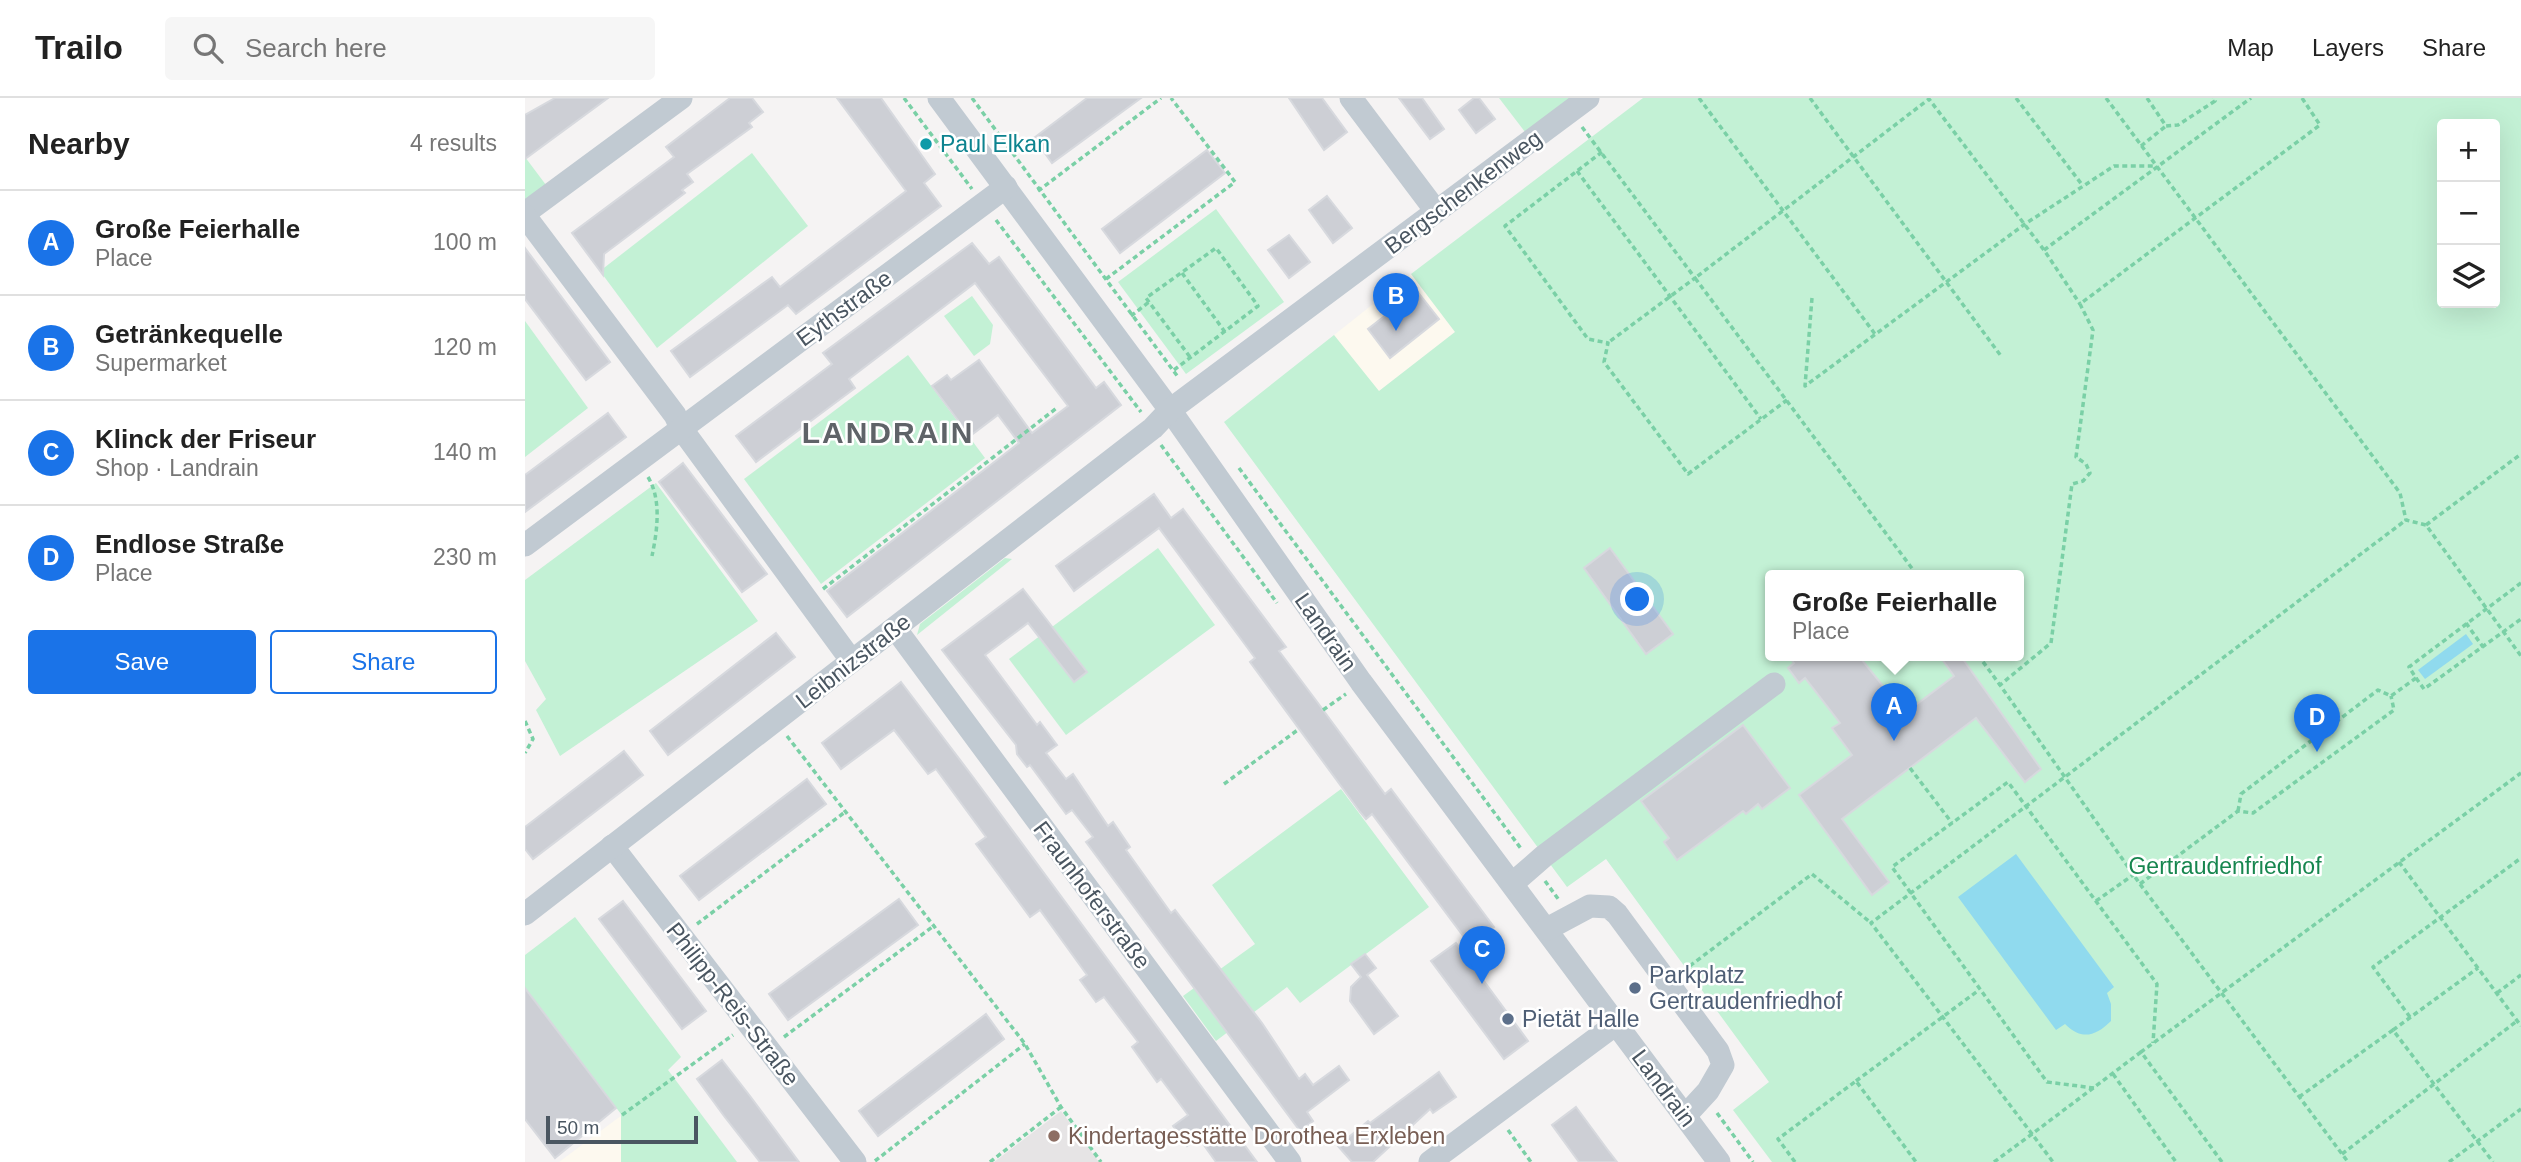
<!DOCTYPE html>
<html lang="en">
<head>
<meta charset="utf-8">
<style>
  body { margin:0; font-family:Helvetica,sans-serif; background:#f6f6f6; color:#222 }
  .controls { position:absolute; right:21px; top:21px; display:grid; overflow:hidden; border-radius:7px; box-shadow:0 7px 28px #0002 }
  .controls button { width:63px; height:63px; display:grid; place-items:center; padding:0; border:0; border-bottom:2px solid #e0e0e0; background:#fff; color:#222; font:35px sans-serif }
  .scale { position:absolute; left:21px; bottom:18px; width:152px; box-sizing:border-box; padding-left:7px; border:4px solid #4a5661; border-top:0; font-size:19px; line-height:24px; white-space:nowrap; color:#4a5661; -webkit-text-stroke:5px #fff; paint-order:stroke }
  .you { position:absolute; left:1113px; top:502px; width:24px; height:24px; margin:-18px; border:5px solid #fff; border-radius:50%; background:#1a73e8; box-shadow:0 0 0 10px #1a73e833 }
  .badge { display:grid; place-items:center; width:46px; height:46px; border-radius:50%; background:#1a73e8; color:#fff; font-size:23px; font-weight:700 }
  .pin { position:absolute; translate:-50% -58px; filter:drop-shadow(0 2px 4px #0008) }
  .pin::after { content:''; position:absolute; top:37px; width:24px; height:21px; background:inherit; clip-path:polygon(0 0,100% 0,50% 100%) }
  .popup { position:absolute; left:1240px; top:472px; width:259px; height:91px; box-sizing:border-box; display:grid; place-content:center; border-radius:7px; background:#fff; filter:drop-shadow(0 2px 5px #0005); font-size:23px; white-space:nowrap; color:#767676 }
  .popup b { font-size:26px; color:#222 }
  .popup::after { content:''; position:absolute; left:50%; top:100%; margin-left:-14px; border:14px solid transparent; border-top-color:#fff }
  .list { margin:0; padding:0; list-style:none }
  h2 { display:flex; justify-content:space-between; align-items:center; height:91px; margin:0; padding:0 28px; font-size:30px }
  h2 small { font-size:23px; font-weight:400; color:#767676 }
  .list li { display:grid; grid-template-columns:46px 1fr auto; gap:21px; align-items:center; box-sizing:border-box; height:105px; padding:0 28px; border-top:2px solid #e0e0e0 }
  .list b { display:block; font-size:26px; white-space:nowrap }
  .list p { margin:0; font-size:23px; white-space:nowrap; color:#767676 }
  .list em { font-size:23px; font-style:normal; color:#767676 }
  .actions { display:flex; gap:14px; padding:21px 28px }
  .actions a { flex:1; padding:16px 0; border:2px solid #1a73e8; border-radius:7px; text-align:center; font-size:24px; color:#1a73e8 }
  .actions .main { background:#1a73e8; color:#fff }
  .icon { flex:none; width:38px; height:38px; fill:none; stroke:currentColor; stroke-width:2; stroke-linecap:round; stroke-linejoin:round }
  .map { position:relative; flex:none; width:1996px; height:1064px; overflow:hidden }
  header { display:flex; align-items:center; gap:42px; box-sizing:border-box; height:98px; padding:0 35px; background:#fff; border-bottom:2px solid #e0e0e0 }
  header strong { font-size:33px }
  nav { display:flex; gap:38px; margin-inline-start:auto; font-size:24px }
  .search { width:490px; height:63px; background:#f6f6f6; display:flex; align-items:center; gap:18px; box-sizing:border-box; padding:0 24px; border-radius:7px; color:#767676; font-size:26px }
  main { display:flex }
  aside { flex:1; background:#fff }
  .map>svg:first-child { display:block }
  .commercial { fill:#fdf9ef }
  .education { fill:#e6e4e5 }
  .green { fill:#c3f1d5; fill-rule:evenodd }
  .water { fill:#90daee }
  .building { fill:#cdcfd5; stroke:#d7d9de; stroke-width:2 }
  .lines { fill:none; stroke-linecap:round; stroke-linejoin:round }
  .path { stroke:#7ad0a6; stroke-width:3.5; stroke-dasharray:5 3.5; stroke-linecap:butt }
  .minor { stroke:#c1cad2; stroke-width:23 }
  .culture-dot { fill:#0f9aa8; stroke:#fff; stroke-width:2.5 }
  .service-dot { fill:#5c6f8a; stroke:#fff; stroke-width:2.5 }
  .education-dot { fill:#8d6e63; stroke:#fff; stroke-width:2.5 }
  .labels { text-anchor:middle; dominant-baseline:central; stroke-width:5; stroke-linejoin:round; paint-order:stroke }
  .culture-label { font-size:23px; fill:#0d838f; stroke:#fff; text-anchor:start }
  .street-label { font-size:23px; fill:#4a5661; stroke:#fff }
  .park-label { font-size:23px; fill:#17864f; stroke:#fff }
  .service-label { font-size:23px; fill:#4e5e75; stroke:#fff; text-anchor:start }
  .education-label { font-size:23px; fill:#785e54; stroke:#fff; text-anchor:start }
  .district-label { font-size:30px; font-weight:bold; letter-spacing:2px; fill:#5f6368; stroke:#fff }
</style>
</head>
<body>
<header>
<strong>Trailo</strong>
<div class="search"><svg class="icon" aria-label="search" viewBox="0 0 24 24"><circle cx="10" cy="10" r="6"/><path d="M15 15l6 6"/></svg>Search here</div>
<nav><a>Map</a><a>Layers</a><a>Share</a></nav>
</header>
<main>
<aside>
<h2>Nearby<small>4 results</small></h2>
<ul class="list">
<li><span class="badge">A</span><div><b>Große Feierhalle</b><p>Place</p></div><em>100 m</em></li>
<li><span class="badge">B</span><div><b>Getränkequelle</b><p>Supermarket</p></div><em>120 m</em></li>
<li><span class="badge">C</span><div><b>Klinck der Friseur</b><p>Shop · Landrain</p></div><em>140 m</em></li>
<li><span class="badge">D</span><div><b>Endlose Straße</b><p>Place</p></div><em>230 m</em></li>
</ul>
<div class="actions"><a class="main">Save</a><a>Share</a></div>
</aside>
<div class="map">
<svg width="1996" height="1064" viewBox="0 0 1996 1064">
  <rect width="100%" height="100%" fill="#f5f3f3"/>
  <g class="commercial">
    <path d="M886,176L930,234L853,294L809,237Z"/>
    <path d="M97,1017L96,1064H34Z"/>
  </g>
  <path class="education" d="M536,1013L574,1064H469Z"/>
  <g class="green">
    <path d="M974,0H1048L1007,43Z"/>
    <path d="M1118,0H1996V1064H1247L1208,1012L1244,984L1081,761L1042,789L699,324L809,237L854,293L930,234L886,176ZM1917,26H1970V205H1917ZM1245,477H1493V557H1245Z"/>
    <path d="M227,55L283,128L132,250L75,173Z"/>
    <path d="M0,59L21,87L0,103Z"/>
    <path d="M691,111L759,204L661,276L593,184Z"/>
    <path d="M447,198L468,227L465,246L449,258L419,218Z"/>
    <path d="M0,223L63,310L0,359Z"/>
    <path d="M383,257L460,360L296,486L219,381Z"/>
    <path d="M131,385L233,523L35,658L11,612L21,601L0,563V482Z"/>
    <path d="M633,450L690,527L541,637L484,561Z"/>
    <path d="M480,460L487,461L392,537L395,526Z"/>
    <path d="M816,691L904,809L775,905L762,889L691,943L658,898L730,846L687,787Z"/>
    <path d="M50,819L156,959L143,972L212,1064H96V1016L0,890V857Z"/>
  </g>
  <g class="water">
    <path d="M1941,536L1948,546L1900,581L1893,572Z"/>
    <path d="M1491,756L1589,889L1582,895L1586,906V923C1570,939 1556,942 1540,926L1531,932L1433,799Z"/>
  </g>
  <g class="building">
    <path d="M30,0H83L0,61V17Z"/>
    <path d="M205,0H227L238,14L224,25L227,29L162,76L168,84L157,92L160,95L79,156L78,177L47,135L149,59L141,49Z"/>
    <path d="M312,0H356L410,76L399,85L416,108L271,216L263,207L165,279L146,253L247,179L255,189L381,93Z"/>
    <path d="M562,0H616L527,65L509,40Z"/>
    <path d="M764,0H797L822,34L799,52Z"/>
    <path d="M874,0H897L919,31L905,41Z"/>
    <path d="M949,0H954L970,21L951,35L934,12Z"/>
    <path d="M682,52L700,75L595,155L577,131Z"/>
    <path d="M802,98L827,130L808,145L784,112Z"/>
    <path d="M764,137L785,164L764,180L743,152Z"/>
    <path d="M447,145L464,166L474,159L571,290L579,284L596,307L322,519L302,493L494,345L473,317L445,338L407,288L422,277L426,282L454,262L507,335L543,308L450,185L324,281L330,290L231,364L211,338L307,266L298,255Z"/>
    <path d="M0,150L85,264L61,282L0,201Z"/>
    <path d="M892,193L914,221L865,260L843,231Z"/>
    <path d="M83,315L101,339L0,414V377Z"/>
    <path d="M158,365L242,476L217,494L134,384Z"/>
    <path d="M629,396L646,420L658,411L761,549L754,553L790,601L860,696L866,691L969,829L945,847L847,716L841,721L835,714L725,564L730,560L634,430L549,493L531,468Z"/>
    <path d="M1085,450L1148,536L1121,556L1059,470Z"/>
    <path d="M498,491L562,574L549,584L503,525L460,557L512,627L515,624L532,647L521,655L541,681L548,676L583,728L588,724L605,749L601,752L646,815L650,812L737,925L774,981L780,976L788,987L814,968L824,982L782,1014L788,1023L775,1033L561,744L568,739L547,712L541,716L505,667L502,669L492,656L491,647L417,552Z"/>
    <path d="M251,535L270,559L143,657L125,633Z"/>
    <path d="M1263,557H1333L1380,615L1429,578L1414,557H1435L1516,671L1500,684L1451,620L1317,721L1364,784L1347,797L1274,697L1327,657L1307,630L1315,625L1280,580L1274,585L1263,570L1269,565Z"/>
    <path d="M376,584L448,679L732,1064H691L673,1039L662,1048L648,1028L663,1017L636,981L632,984L607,949L613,944L579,899L571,904L555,882L562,877L515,812L505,819L451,746L461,739L411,671L403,676L369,632L316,671L297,645Z"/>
    <path d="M1218,627L1265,690L1237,711L1233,706L1221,716L1218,713L1152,762L1139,744L1144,740L1116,703Z"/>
    <path d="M99,653L118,677L8,761L0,751V729Z"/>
    <path d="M282,681L301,706L174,802L155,778Z"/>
    <path d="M374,801L393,827L263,922L244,896Z"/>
    <path d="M98,803L181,913L157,931L74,821Z"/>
    <path d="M931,845L1003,943L979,961L906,863Z"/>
    <path d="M840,856L851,870L842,877L873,918L849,936L825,903L826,889L836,879L826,866Z"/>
    <path d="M0,890L91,1010L30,1060L0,1021Z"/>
    <path d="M461,916L479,941L353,1038L334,1013Z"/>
    <path d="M197,962L225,998L274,1064H235L199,1018L172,981Z"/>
    <path d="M914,974L931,999L908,1015L905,1011L848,1064H827L813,1048L843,1023L845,1025Z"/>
    <path d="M1051,1009L1082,1051L1092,1064H1054L1027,1027Z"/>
  </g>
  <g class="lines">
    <g class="path">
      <path d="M379,0L447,91"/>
      <path d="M447,0L653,279"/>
      <path d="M1174,0L1350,236"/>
      <path d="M1285,0L1476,258"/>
      <path d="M1491,0L1558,88"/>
      <path d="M1581,0L1875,395L1881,422L1901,427L1996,558"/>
      <path d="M1622,0L1641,28L1653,27L1690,3L1688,0"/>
      <path d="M1777,0L1795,27L1555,206L1568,232L1551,359L1561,366L1565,375L1558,383L1547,386L1526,545L1475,587L1615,786L1823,1064"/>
      <path d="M1057,29L1170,180L1084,244"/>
      <path d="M1616,48L1641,28"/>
      <path d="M1077,54L980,128L1063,241L1083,245L1079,264L1163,376L1262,302"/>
      <path d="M1052,73L1236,321"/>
      <path d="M513,93L636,0"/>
      <path d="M471,122L616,314"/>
      <path d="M1519,152L1726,0"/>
      <path d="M657,175L700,234"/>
      <path d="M581,181L710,84L646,0"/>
      <path d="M1287,200L1280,288L1500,126L1589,68H1631"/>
      <path d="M606,218L624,204"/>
      <path d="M649,272L733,208L691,150L621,200L665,259"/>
      <path d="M636,347L752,505"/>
      <path d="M714,370L997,752"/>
      <path d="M123,379C137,402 132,434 127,458"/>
      <path d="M1901,427L1996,356"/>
      <path d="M1392,477L1170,180L1404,1L1519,152L1555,206"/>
      <path d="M298,491L533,309"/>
      <path d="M1941,525L1958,549"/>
      <path d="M1453,557L1475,587"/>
      <path d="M1891,580L1899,591L1996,521"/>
      <path d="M798,612L821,596"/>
      <path d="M0,623L8,641L0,655"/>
      <path d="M262,638L500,946L536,1009L576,1064"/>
      <path d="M1385,670L1427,725"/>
      <path d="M699,686L774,631"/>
      <path d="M1713,713L1716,696L1853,592L1866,598L1891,580L1884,569L1996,485"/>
      <path d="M1874,764L1996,928"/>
      <path d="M1020,783L1034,802"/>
      <path d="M1615,786L1713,713L1728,715L1869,612L1866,598"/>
      <path d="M1571,803L1608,777"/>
      <path d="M172,826L320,714"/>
      <path d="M1158,873L1287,776L1346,825"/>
      <path d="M1972,895L1996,877"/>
      <path d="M1885,919L1848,869L1996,760"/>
      <path d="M1868,932L1953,870"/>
      <path d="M259,939L410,827"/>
      <path d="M1616,954L1507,1036L1346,825L1881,422"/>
      <path d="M1588,976L1651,1064"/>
      <path d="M1331,983L1454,892"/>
      <path d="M1569,990L1522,984L1367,769L1483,684L1632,886L1628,945"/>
      <path d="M1774,999L1868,932L1968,1064"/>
      <path d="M1192,1015L1228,1064"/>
      <path d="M97,1017L208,937"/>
      <path d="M983,1032L1006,1064"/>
      <path d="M1817,1056L1992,923"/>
      <path d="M350,1063L500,946"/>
      <path d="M465,1064L536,1009"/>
      <path d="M1270,1064L1253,1041L1331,983L1391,1064"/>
      <path d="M1469,1064L1507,1036L1528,1064"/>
      <path d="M1697,1064L1616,954L1996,675"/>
      <path d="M1924,1064L1996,1011"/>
    </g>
    <g class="minor">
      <path d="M414,0L645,312L836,584L1194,1064"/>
      <path d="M826,0L911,113"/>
      <path d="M0,115L156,0"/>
      <path d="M0,118L150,317L156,330L326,562"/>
      <path d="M0,447L481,89"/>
      <path d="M370,530L765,1064"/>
      <path d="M87,748L330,1064"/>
      <path d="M988,785L1019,758L1249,586"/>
      <path d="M0,816L628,330L645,312L1063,0"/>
      <path d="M1022,831L1065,808L1084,809L1092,816L1193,953L1198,967L1183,993L1160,1018"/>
      <path d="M905,1064L1091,926"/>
    </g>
  </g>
  <circle class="culture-dot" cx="401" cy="46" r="7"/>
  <g class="service-dot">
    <circle cx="1110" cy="890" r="7"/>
    <circle cx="983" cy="921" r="7"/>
  </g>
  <circle class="education-dot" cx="529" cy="1038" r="7"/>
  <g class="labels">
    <g class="culture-label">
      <text x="415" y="46">Paul Elkan</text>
    </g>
    <g class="street-label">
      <text transform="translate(938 94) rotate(-37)">Bergschenkenweg</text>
      <text transform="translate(319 210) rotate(-36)">Eythstraße</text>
      <text transform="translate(801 534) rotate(55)">Landrain</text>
      <text transform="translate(328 563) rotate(-38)">Leibnizstraße</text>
      <text transform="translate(567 797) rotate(53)">Fraunhoferstraße</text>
      <text transform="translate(208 906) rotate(52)">Philipp-Reis-Straße</text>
      <text transform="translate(1139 990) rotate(53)">Landrain</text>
    </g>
    <g class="park-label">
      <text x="1700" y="768">Gertraudenfriedhof</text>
    </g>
    <g class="service-label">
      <text x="1124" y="877">Parkplatz<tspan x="1124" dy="26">Gertraudenfriedhof</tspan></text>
      <text x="997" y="921">Pietät Halle</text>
    </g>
    <g class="education-label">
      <text x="543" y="1038">Kindertagesstätte Dorothea Erxleben</text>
    </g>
    <g class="district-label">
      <text x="363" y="334">LANDRAIN</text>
    </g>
  </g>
</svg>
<div class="controls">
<button>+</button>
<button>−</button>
<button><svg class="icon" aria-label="layers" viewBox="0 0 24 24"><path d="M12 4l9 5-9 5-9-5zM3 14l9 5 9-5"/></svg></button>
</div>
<div class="scale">50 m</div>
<div class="you"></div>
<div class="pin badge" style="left:1369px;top:643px">A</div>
<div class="popup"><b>Große Feierhalle</b>Place</div>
<div class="pin badge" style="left:871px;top:233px">B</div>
<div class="pin badge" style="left:957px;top:886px">C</div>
<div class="pin badge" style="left:1792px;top:654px">D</div>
</div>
</main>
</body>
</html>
